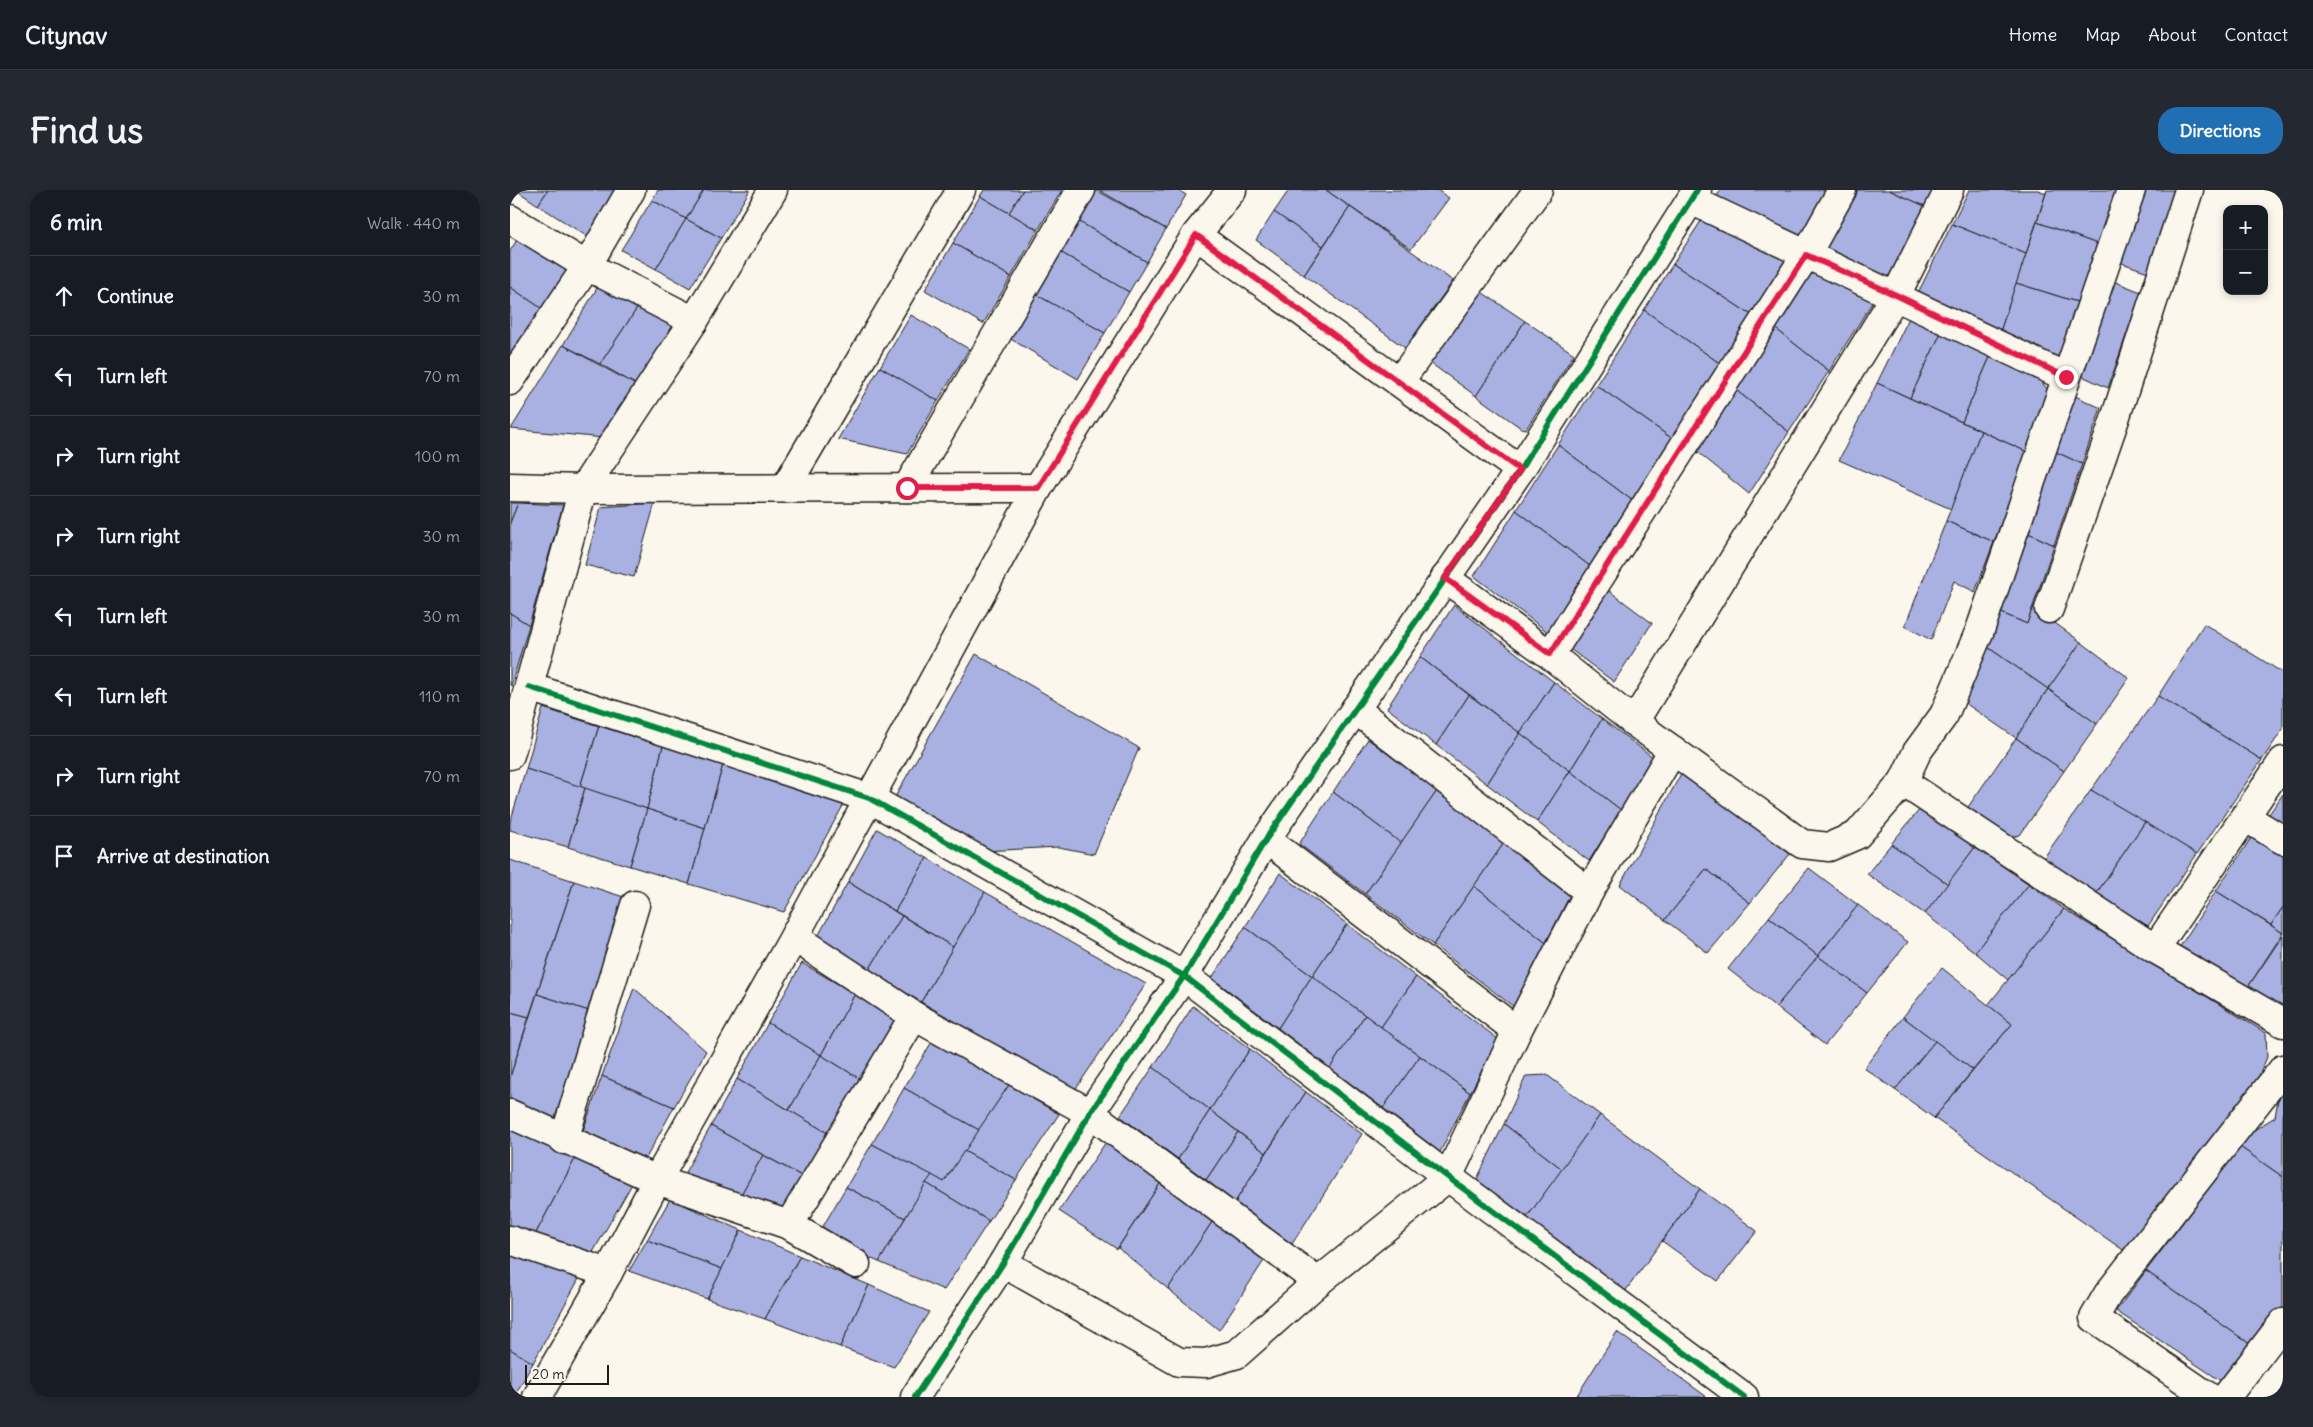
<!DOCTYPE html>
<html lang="en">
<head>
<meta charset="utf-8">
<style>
  body { margin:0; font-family:Delius,sans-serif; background:#242831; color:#f1f3f6 }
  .controls { position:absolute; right:15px; top:15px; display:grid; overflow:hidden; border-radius:10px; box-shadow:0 2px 8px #0003 }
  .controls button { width:45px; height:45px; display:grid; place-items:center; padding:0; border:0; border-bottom:1px solid #363941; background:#171b24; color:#f1f3f6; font:25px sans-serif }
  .scale { position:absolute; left:15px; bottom:12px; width:84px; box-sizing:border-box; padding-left:5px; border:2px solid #1c1c1c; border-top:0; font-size:14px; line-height:18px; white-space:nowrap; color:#1c1c1c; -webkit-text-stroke:4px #fbf7ec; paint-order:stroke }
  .stop { position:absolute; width:15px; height:15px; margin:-11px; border:4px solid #e11d48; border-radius:50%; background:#fff }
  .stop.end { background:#e11d48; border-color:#fff; box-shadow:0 1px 5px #0008 }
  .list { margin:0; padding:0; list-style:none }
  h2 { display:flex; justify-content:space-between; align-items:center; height:65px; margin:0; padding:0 20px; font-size:21px }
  h2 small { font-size:16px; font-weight:400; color:#9ea1a6 }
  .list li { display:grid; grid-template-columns:32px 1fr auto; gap:15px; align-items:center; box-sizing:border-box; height:80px; padding:0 20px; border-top:1px solid #363941 }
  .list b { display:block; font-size:19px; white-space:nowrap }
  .list em { font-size:16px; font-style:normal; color:#9ea1a6 }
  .icon { flex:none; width:28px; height:28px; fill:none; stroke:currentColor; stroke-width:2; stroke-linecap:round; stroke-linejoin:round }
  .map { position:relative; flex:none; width:1773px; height:1207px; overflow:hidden; border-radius:20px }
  header { display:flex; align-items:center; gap:30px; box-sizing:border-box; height:70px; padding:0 25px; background:#171b24; border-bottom:1px solid #363941 }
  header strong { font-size:24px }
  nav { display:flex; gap:28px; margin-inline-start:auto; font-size:18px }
  .intro { display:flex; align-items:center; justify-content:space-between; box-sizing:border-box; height:120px; padding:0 30px }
  h1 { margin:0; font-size:35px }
  .button { padding:12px 22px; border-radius:20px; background:#1f6fb2; color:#fff; font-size:18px; font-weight:700 }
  main { display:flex; gap:30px; padding:0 30px }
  aside { flex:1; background:#171b24; border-radius:20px; box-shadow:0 2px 8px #0003 }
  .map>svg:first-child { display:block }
  .building { fill:#a9b1e2; stroke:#1c1c1c }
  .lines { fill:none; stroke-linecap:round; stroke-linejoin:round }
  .minor-casing { stroke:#1c1c1c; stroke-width:31 }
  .tertiary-casing { stroke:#1c1c1c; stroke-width:31 }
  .minor { stroke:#fbf7ec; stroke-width:28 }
  .tertiary { stroke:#fbf7ec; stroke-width:28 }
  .cycleway-casing { stroke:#fbf7ec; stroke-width:9 }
  .cycleway { stroke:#00873e; stroke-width:6 }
  .route { stroke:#e11d48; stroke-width:6 }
</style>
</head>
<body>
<header>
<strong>Citynav</strong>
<nav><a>Home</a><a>Map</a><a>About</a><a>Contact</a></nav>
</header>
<div class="intro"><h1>Find us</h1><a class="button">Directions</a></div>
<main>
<aside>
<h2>6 min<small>Walk · 440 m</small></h2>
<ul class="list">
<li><svg class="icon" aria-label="ahead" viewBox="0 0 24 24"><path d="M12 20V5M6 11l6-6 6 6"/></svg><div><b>Continue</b></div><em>30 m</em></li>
<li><svg class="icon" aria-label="left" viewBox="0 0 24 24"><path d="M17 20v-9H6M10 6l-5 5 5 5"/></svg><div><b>Turn left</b></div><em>70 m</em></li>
<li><svg class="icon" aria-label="right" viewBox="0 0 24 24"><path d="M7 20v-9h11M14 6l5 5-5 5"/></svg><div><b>Turn right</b></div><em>100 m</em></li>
<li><svg class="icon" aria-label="right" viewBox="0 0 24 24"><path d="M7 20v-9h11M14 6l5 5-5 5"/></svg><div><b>Turn right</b></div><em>30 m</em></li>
<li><svg class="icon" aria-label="left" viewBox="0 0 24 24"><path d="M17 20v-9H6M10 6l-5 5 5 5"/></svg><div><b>Turn left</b></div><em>30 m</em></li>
<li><svg class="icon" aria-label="left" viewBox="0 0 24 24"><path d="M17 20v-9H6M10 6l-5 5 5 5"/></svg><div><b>Turn left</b></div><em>110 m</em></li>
<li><svg class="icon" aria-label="right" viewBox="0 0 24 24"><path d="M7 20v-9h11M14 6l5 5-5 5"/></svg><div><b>Turn right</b></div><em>70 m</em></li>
<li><svg class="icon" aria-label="arrive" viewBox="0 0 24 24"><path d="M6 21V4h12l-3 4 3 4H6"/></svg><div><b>Arrive at destination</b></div></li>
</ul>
</aside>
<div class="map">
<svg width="1773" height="1207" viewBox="0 0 1773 1207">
  <rect width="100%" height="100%" fill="#fbf7ec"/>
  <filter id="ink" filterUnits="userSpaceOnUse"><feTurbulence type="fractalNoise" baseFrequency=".02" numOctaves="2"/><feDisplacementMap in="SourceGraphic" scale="10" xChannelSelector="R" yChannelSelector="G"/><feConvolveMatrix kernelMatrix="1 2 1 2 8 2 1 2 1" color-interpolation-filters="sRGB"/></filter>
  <g filter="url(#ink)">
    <g class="building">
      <path d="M6,0H38L28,15Z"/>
      <path d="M38,0H110L81,49L28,15Z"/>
      <path d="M148,0H194L176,29L142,10Z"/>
      <path d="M194,0H240L211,48L176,29Z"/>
      <path d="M474,0H513L499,23L470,6Z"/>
      <path d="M513,0H552L528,40L499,23Z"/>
      <path d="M586,0L656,39L637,72L568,31Z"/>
      <path d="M589,0H668L676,5L656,39Z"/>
      <path d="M779,0H816L840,17L813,56L764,22Z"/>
      <path d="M816,0H927L939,8L901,59Z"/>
      <path d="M1211,0H1312L1321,4L1296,51L1204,10Z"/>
      <path d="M1341,0H1379L1415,16L1378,89L1310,57Z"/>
      <path d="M1379,0H1423L1415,16Z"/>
      <path d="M1459,0H1528L1536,3L1516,64L1442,34Z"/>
      <path d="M1537,0H1609L1590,55L1527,32Z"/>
      <path d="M1634,0H1666L1638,82L1609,72Z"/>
      <path d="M470,6L528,40L501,87L443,53Z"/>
      <path d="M142,10L176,29L146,79L111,60Z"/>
      <path d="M840,17L943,91L895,158L794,85Z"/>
      <path d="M764,22L813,56L794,85L746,50Z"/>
      <path d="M1193,28L1284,70L1246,128L1163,74Z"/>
      <path d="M176,29L211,48L180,98L146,79Z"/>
      <path d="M568,31L637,72L619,102L550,62Z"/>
      <path d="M1527,32L1590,55L1570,113L1506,93Z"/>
      <path d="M1442,34L1516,64L1490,142L1408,103Z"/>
      <path d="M14,39L66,74L37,122L0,97V61Z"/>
      <path d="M443,53L501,87L473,134L415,100Z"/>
      <path d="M550,62L619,102L595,143L525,104Z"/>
      <path d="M1163,74L1246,128L1215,177L1134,120Z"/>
      <path d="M1299,77L1365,108L1319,181L1261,135Z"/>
      <path d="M96,83L136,105L90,174L53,155Z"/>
      <path d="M1603,91L1631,102L1598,198L1570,185Z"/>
      <path d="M1506,93L1570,113L1550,171L1490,142Z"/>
      <path d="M0,97L37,122L0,172Z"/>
      <path d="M967,99L1015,131L966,206L916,170Z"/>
      <path d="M525,104L595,143L568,189L499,148Z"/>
      <path d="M136,105L175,126L127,195L90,174Z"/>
      <path d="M1134,120L1215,177L1167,252L1086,195Z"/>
      <path d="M401,125L459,159L428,211L370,177Z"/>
      <path d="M1399,128L1431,143L1400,208L1367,193Z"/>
      <path d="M1015,131L1064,164L1016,239L1011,238L966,206Z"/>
      <path d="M1261,135L1319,181L1279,242L1222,197Z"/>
      <path d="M1431,143L1480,167L1452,232L1400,208Z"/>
      <path d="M53,155L135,200L104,249L1,239Z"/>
      <path d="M1480,167L1527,187L1539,201L1517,262L1452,232Z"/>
      <path d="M370,177L428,211L397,264L328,249Z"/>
      <path d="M1367,193L1471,241L1441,319L1329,270Z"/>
      <path d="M1086,195L1167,252L1127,314L1048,255Z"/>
      <path d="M1222,197L1279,242L1239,304L1183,258Z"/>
      <path d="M1563,205L1591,218L1572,274L1544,261Z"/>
      <path d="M1471,241L1517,262L1484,352L1436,331Z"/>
      <path d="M1048,255L1127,314L1085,380L1006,320Z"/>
      <path d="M1544,261L1572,274L1544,355L1516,342Z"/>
      <path d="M0,313H8L0,333Z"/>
      <path d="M8,313L53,315L19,435L0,423V333Z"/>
      <path d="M145,313L124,387L75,375L91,317Z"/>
      <path d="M1006,320L1085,380L1043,446L964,386Z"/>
      <path d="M1436,331L1484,352L1465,402L1444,391L1421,450L1395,436Z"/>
      <path d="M1516,342L1544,355L1517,434L1489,422Z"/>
      <path d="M1094,397L1142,433L1104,492L1056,456Z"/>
      <path d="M944,415L1044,492L1010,543L910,467Z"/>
      <path d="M1523,417L1571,452L1538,499L1476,456L1489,422L1517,434Z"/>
      <path d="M0,423L19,435L1,496L0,495Z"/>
      <path d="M1694,434L1773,483V539L1752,570L1648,506Z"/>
      <path d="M1571,452L1619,488L1587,534L1538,499Z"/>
      <path d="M1476,456L1538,499L1506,548L1455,513Z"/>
      <path d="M466,464L629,558L584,664L549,657L474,661L385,607Z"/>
      <path d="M910,467L959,505L926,555L877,518Z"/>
      <path d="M1044,492L1092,529L1060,581L1010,543Z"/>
      <path d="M1538,499L1587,534L1554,581L1506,548Z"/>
      <path d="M959,505L1010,543L977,594L926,555Z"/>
      <path d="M1648,506L1752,570L1687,664L1581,600Z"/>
      <path d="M33,518L89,536L70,597L16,579Z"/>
      <path d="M1092,529L1144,568L1111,620L1060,581Z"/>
      <path d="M89,536L153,556L137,619L70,597Z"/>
      <path d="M1010,543L1060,581L1027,632L977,594Z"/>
      <path d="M1506,548L1554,581L1510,645L1496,648L1456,620Z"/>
      <path d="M858,549L927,601L891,653L823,602Z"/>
      <path d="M153,556L213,575L195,638L137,619Z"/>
      <path d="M213,575L334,614L274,722L179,694Z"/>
      <path d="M16,579L75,598L58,657L0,640V633Z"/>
      <path d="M1060,581L1111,620L1079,671L1027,632Z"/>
      <path d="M1172,582L1280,664L1240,713L1196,679L1155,730L1110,695Z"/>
      <path d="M75,598L137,619L120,676L58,657Z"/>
      <path d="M1581,600L1635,632L1586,704L1531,672Z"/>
      <path d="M927,601L994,653L923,755L855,704Z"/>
      <path d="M823,602L891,653L855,704L789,654Z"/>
      <path d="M1773,604V636L1757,627Z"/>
      <path d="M137,619L195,638L179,694L120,676Z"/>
      <path d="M1410,619L1465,657L1438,694L1381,654Z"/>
      <path d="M1635,632L1687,664L1638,736L1586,704Z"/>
      <path d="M367,639L417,668L385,721L338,692Z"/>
      <path d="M1743,645L1773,663V717L1761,735L1706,701Z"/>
      <path d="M994,653L1061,703L1036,753L964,696Z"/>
      <path d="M1381,654L1438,694L1415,724L1357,684Z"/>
      <path d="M1465,657L1519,694L1465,762L1415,724Z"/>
      <path d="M417,668L475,702L443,757L385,721Z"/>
      <path d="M0,670L64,691L19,827L0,822Z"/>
      <path d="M1299,678L1348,715L1308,766L1259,727Z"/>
      <path d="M1196,679L1240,713L1198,763L1155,730Z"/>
      <path d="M770,683L837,734L802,786L735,737Z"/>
      <path d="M64,691L123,710L85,823L27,804Z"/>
      <path d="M338,692L392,726L359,780L307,748Z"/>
      <path d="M1519,694L1554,719L1498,790L1465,762Z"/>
      <path d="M964,696L1036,753L1004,817L923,755Z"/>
      <path d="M1706,701L1773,743L1736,800L1669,758Z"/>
      <path d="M475,702L636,794L565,900L411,812Z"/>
      <path d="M1348,715L1398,752L1357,803L1308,766Z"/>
      <path d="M1773,717V743L1761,735Z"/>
      <path d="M1554,719L1756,843L1757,867L1749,886L1616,1062L1424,928L1502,834L1478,815Z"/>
      <path d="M392,726L443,757L411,812L359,780Z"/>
      <path d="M1259,727L1308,766L1266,817L1218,779Z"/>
      <path d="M837,734L906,787L871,837L802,786Z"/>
      <path d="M735,737L802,786L768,838L702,788Z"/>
      <path d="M1773,745V823L1736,800Z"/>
      <path d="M1308,766L1357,803L1315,855L1266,817Z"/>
      <path d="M292,773L345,804L311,865L258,833Z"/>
      <path d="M1432,778L1502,834L1463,880L1393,827Z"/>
      <path d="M802,786L855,825L820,878L768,838Z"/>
      <path d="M906,787L988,849L960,903L871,837Z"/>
      <path d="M124,798L196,861L164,917L92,886Z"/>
      <path d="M27,804L85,823L48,930L0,909V887Z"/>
      <path d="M345,804L399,835L363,897L311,865Z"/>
      <path d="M683,816L740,859L700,920L643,877Z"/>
      <path d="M0,822L19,827L0,887Z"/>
      <path d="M855,825L910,866L873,918L820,878Z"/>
      <path d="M1393,827L1425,851L1385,900L1354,878Z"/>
      <path d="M258,833L311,865L279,920L227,889Z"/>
      <path d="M423,850L499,895L469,940L394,898Z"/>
      <path d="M1425,851L1463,880L1424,928L1385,900Z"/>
      <path d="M740,859L796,902L756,963L700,920Z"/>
      <path d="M311,865L363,897L331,951L279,920Z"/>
      <path d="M910,866L960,903L930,962L873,918Z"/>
      <path d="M643,877L700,920L668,969L610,926Z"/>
      <path d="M1037,885L1090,925L1052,979L994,934L1016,886Z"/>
      <path d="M92,886L164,917L135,970L73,941Z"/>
      <path d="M227,889L331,951L306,994L201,936Z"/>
      <path d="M499,895L549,924L506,990L454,961Z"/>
      <path d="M394,898L469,940L434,992L362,954Z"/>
      <path d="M796,902L852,944L782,1054L725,1012Z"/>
      <path d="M1773,902V987L1730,957L1744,940L1765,927L1768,909Z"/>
      <path d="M700,920L728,942L696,990L668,969Z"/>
      <path d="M1090,925L1190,999L1114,1103L1015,1030Z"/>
      <path d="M994,934L1052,979L1015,1030L965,993Z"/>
      <path d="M201,936L253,965L228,1010L173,986Z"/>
      <path d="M0,939L65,969L25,1045L0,1036Z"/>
      <path d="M728,942L756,963L725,1012L696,990Z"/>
      <path d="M598,949L653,989L607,1059L549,1021Z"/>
      <path d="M362,954L422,985L395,1028L336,997Z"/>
      <path d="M1730,957L1773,987V1117L1744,1157L1636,1081Z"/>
      <path d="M454,961L506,990L479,1031L416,993L422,985L434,992Z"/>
      <path d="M253,965L306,994L283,1034L228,1010Z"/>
      <path d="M65,969L122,994L82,1064L25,1045Z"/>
      <path d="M653,989L704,1029L658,1099L608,1058Z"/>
      <path d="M416,993L479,1031L434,1100L369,1072Z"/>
      <path d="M336,997L395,1028L369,1072L308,1045Z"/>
      <path d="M1190,999L1247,1041L1208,1091L1152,1051Z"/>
      <path d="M160,1009L231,1040L212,1079L137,1050Z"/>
      <path d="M704,1029L755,1069L709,1140L658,1099Z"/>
      <path d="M231,1040L290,1066L255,1129L197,1109Z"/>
      <path d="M137,1050L212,1079L197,1109L119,1081Z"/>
      <path d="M0,1063L71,1085L23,1173L0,1159Z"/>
      <path d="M290,1066L359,1095L330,1157L255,1129Z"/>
      <path d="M1636,1081L1744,1157L1717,1195L1606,1121Z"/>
      <path d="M359,1095L419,1122L384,1177L330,1157Z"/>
      <path d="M1107,1142L1197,1207H1066Z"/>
      <path d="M0,1159L23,1173L4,1207H0Z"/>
    </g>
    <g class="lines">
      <defs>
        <g id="minor">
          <path d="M1621,0L1470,440L1434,525L1407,562L1393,592L1645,759L1773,833"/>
          <path d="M1181,10L1556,187"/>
          <path d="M0,29L77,76L184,131"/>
          <path d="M686,45L1010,280"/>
          <path d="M0,191L77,76L121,0"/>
          <path d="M889,192L1028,0"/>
          <path d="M0,297L73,299L528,298"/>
          <path d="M275,298L451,0"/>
          <path d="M397,298L571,0"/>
          <path d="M935,388L1040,465L1124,532L1386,105L1439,0"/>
          <path d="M1539,419L1605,229L1679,0"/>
          <path d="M1040,465L1296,65L1332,0"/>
          <path d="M19,497L359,608L674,786L938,987L1234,1207"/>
          <path d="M1124,532L1292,654L1319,657L1347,645L1393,592"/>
          <path d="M0,565L73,299L184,131L263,0"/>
          <path d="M1735,627L1773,650"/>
          <path d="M756,649L1007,841"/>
          <path d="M1079,702L1163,560"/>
          <path d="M284,747L404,826L580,923L808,1092"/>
          <path d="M1645,759L1773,571"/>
          <path d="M0,924L147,990L279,1035L346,1074"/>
          <path d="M54,950L125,715"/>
          <path d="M279,1035L404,826"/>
          <path d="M0,1050L98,1083"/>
          <path d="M493,1073L669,1172L696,1173L727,1164L808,1092L938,987L1007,841L1079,702L845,519"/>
          <path d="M27,1207L98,1083L147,990L284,747L528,298L686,45L722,0"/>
          <path d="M405,1207L493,1073L580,923L674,786L756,649L1010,280L1187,0"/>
          <path d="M1699,1207L1584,1128L1598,1104L1773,879"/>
        </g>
        <path id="tertiary" d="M1716,1207L1773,1133"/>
      </defs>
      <use href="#minor" class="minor-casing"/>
      <use href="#tertiary" class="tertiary-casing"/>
      <use href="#minor" class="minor"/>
      <use href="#tertiary" class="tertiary"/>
      <defs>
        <g id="cycleway">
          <path d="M19,497L359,608L674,786L938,987L1234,1207"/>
          <path d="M405,1207L493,1073L580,923L674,786L756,649L1010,280L1187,0"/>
        </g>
      </defs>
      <use href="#cycleway" class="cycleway-casing"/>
      <use href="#cycleway" class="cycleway"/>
    </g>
  </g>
  <g class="lines" filter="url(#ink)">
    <path class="route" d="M397,298H528L686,45L1010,280L935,388L1040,464L1296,65L1386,105L1556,187"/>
  </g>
</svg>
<div class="controls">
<button>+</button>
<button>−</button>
</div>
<div class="scale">20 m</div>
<div class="stop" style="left:397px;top:298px"></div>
<div class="stop end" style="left:1556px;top:187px"></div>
</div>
</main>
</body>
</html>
